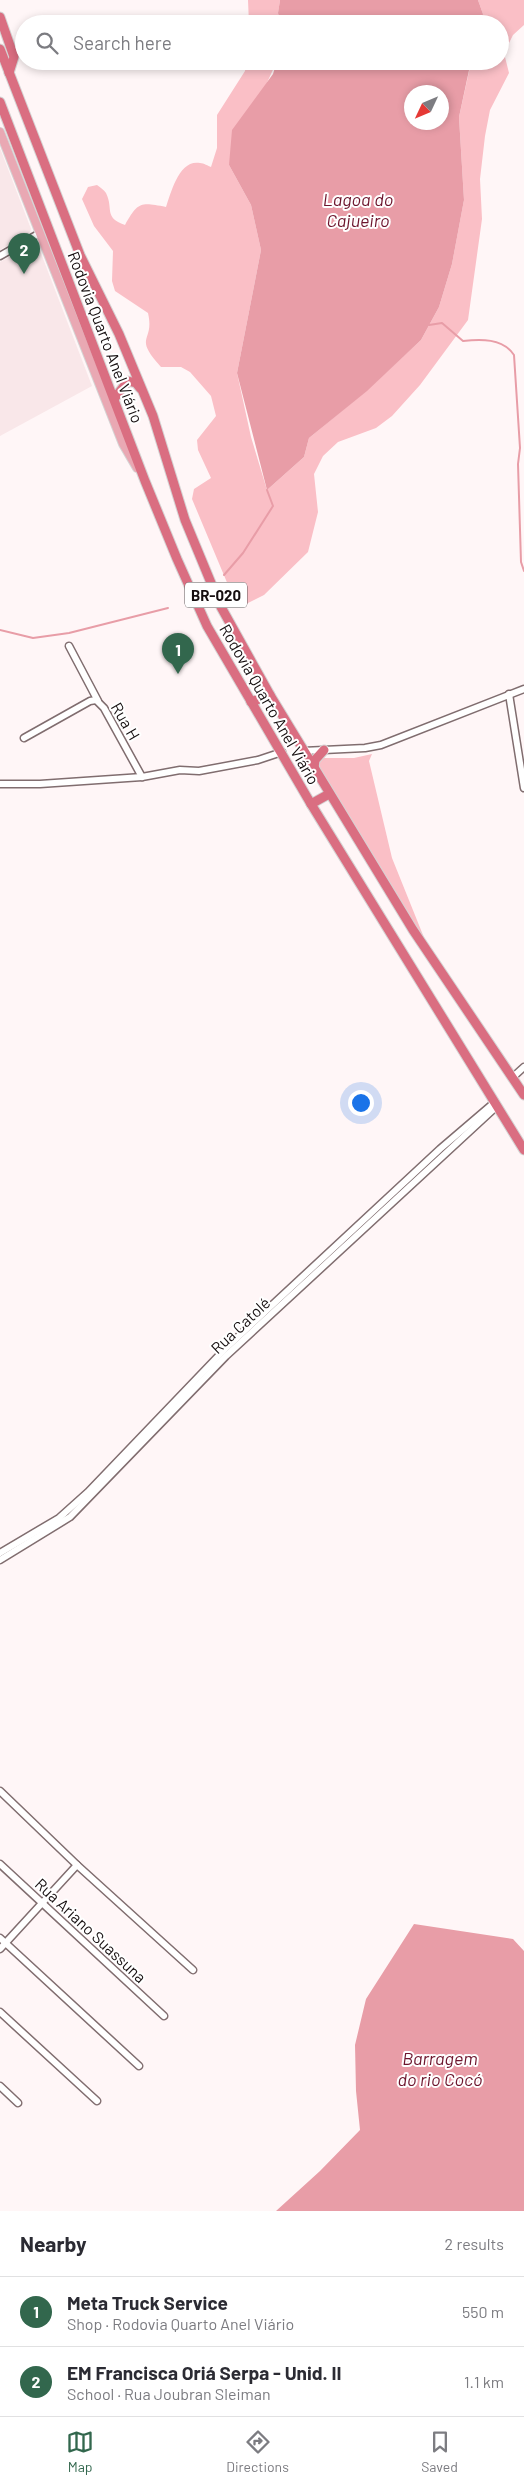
<!DOCTYPE html>
<html lang="en">
<head>
<meta charset="utf-8">
<style>
  body { margin:0; font-family:Barlow,sans-serif; background:#f7f7f7; color:#2b2b33 }
  .compass { position:absolute; left:404px; top:85px; width:45px; height:45px; border-radius:50%; background:#fff; box-shadow:0 2px 8px #0003; rotate:226deg }
  .you { position:absolute; left:360px; top:1102px; width:18px; height:18px; margin:-12px; border:4px solid #fff; border-radius:50%; background:#1a73e8; box-shadow:0 0 0 8px #1a73e833 }
  .badge { display:grid; place-items:center; width:32px; height:32px; border-radius:50%; background:#32674d; color:#fff; font-size:16px; font-weight:700 }
  .pin { position:absolute; translate:-50% -41px; filter:drop-shadow(0 1px 2px #0008) }
  .pin::after { content:''; position:absolute; top:26px; width:18px; height:15px; background:inherit; clip-path:polygon(0 0,100% 0,50% 100%) }
  .list { margin:0; padding:0; list-style:none }
  h2 { display:flex; justify-content:space-between; align-items:center; height:65px; margin:0; padding:0 20px; font-size:21px }
  h2 small { font-size:16px; font-weight:400; color:#7c7c81 }
  .list li { display:grid; grid-template-columns:32px 1fr auto; gap:15px; align-items:center; box-sizing:border-box; height:70px; padding:0 20px; border-top:1px solid #e1e1e2 }
  .list b { display:block; font-size:19px; white-space:nowrap }
  .list p { margin:0; font-size:16px; white-space:nowrap; color:#7c7c81 }
  .list em { font-size:16px; font-style:normal; color:#7c7c81 }
  .icon { flex:none; width:28px; height:28px; fill:none; stroke:currentColor; stroke-width:2; stroke-linecap:round; stroke-linejoin:round }
  .map { position:relative; flex:none; width:524px; height:2211px; overflow:hidden }
  .search { position:absolute; background:#fff; box-shadow:0 2px 8px #0003; left:15px; right:15px; top:15px; height:55px; display:flex; align-items:center; gap:12px; box-sizing:border-box; padding:0 18px; border-radius:28px; color:#7c7c81; font-size:19px }
  .sheet { height:205px; background:#fff }
  nav { display:flex; justify-content:space-around; align-items:center; box-sizing:border-box; height:70px; border-top:1px solid #e1e1e2; background:#fff; font-size:14px; color:#7c7c81 }
  nav a { display:grid; justify-items:center; gap:2px }
  nav .on { color:#32674d }
  .map>svg:first-child { display:block }
  .built { fill:#f9e7e9 }
  .green { fill:#fabfc6 }
  .water { fill:#e89da7; fill-rule:evenodd }
  .lines { fill:none; stroke-linecap:round; stroke-linejoin:round }
  .stream { stroke:#e89da7; stroke-width:2 }
  .minor-casing { stroke:#806d6f; stroke-width:9 }
  .major-casing { stroke:#d5d4d4; stroke-width:10 }
  .highway-casing { stroke:#d5d4d4; stroke-width:11 }
  .minor { stroke:#fff; stroke-width:6 }
  .major { stroke:#e9a8b3; stroke-width:8 }
  .highway { stroke:#da6e81; stroke-width:9 }
  .labels { text-anchor:middle; dominant-baseline:central; stroke-width:4; stroke-linejoin:round; paint-order:stroke }
  .shield { fill:#fff; stroke:#5b5657; stroke-width:1 }
  .shield-label { font-size:15px; font-weight:bold; fill:#150e0f }
  .street-label { font-size:16px; fill:#150e0f; stroke:#fff }
  .water-label { font-size:18px; font-style:italic; fill:#6d152d; stroke:#fff }
</style>
</head>
<body>
<div class="map">
<svg width="524" height="2211" viewBox="0 0 524 2211">
  <rect width="100%" height="100%" fill="#fff6f7"/>
  <g class="built">
    <path d="M0,148L31,229L30,232L0,250Z"/>
    <path d="M34,243H37L92,386L0,436V262Z"/>
  </g>
  <g class="green">
    <path d="M248,0H280L278,13L281,24H249Z"/>
    <path d="M478,0H524V25L513,35L504,53L509,73L490,110L485,136L480,179L482,219L468,320L420,385L392,416L376,428L338,442L323,456L314,474L318,512L308,552L264,595L244,605L231,592L192,499L194,489L211,478L198,450L197,440L216,416L211,396L190,372L181,367H161C132,335 155,343 148,313L115,291L112,281L113,251L94,226L82,199L88,187L97,185C100,187 104,190 106,193C114,209 103,217 125,225C138,202 140,202 166,207C171,193 179,159 200,163C204,163 208,166 211,167L217,148V115L245,71L246,61H277L229,165L251,205L261,250L237,373L251,437L267,490L304,457L309,438L366,391L421,340L439,307L452,264L464,200L459,117L470,67L471,61H500V24H481L483,14Z"/>
    <path d="M372,754L369,761L392,858L427,945L318,765L320,758H354Z"/>
  </g>
  <g class="water">
    <path d="M280,0H478L483,14L481,24H281L278,13Z"/>
    <path d="M277,61H471L459,117L464,200L452,264L439,307L421,340L367,391L309,438L304,457L267,490L237,373L261,250L251,205L229,165L232,130L273,74ZM442,92V122H412V92Z"/>
    <path d="M414,1924L513,1939L524,1951V2211H276L320,2171L360,2130L356,2091L355,2045L366,1999Z"/>
  </g>
  <g class="lines">
    <g class="stream">
      <path d="M429,325L442,323L463,341C480,339 503,338 514,355L520,448L518,464L521,562L524,571"/>
      <path d="M224,575L243,553L273,506L267,490"/>
      <path d="M0,630L33,638L69,633L168,608"/>
    </g>
    <defs>
      <g id="minor">
        <path d="M0,256L40,233"/>
        <path d="M69,646L98,701"/>
        <path d="M509,694L524,788"/>
        <path d="M24,738L90,701L96,700L104,708L142,777"/>
        <path d="M303,751L365,748L381,745L524,689"/>
        <path d="M0,784H40L142,777L180,770L199,771L258,760L282,752"/>
        <path d="M513,1077L524,1067"/>
        <path d="M0,1553L59,1518L88,1492L227,1347L440,1149L495,1102"/>
        <path d="M0,1560L70,1517L226,1356L497,1106"/>
        <path d="M0,1791L77,1865L193,1970"/>
        <path d="M0,1864L164,2016"/>
        <path d="M0,1938L139,2066"/>
        <path d="M0,1949L77,1865"/>
        <path d="M0,2012L97,2101"/>
        <path d="M0,2086L18,2103"/>
      </g>
      <path id="major" d="M0,132L123,444L137,468"/>
      <g id="highway">
        <path d="M0,17L14,57L9,73"/>
        <path d="M0,49L80,255L119,334L153,416L185,520L221,607L270,695L413,930L524,1095"/>
        <path d="M0,102L145,481L177,559L207,626L311,804L524,1150"/>
        <path d="M114,399L128,381L136,383L140,388"/>
        <path d="M251,702L270,695"/>
        <path d="M314,768L315,760L324,750"/>
        <path d="M311,804L329,794"/>
      </g>
    </defs>
    <use href="#minor" class="minor-casing"/>
    <use href="#major" class="major-casing"/>
    <use href="#highway" class="highway-casing"/>
    <use href="#minor" class="minor"/>
    <use href="#major" class="major"/>
    <use href="#highway" class="highway"/>
  </g>
  <g class="labels">
    <rect class="shield" x="185" y="582.5" width="62" height="25" rx="4"/>
    <g class="shield-label">
      <text x="216" y="595">BR-020</text>
    </g>
    <g class="street-label">
      <text transform="translate(106 337) rotate(69)">Rodovia Quarto Anel Viário</text>
      <text transform="translate(270 704) rotate(60)">Rodovia Quarto Anel Viário</text>
      <text transform="translate(126 721) rotate(60)">Rua H</text>
      <text transform="translate(240 1325) rotate(-43)">Rua Catolé</text>
      <text transform="translate(91 1930) rotate(43)">Rua Ariano Suassuna</text>
    </g>
    <g class="water-label">
      <text x="358" y="199">Lagoa do<tspan x="358" dy="21">Cajueiro</tspan></text>
      <text x="440" y="2058">Barragem<tspan x="440" dy="21">do rio Cocó</tspan></text>
    </g>
  </g>
</svg>
<svg class="compass" viewBox="-18 -18 36 36"><path d="M0-13l5 13h-10z" fill="#e53935"/><path d="M0 13l5-13h-10z" fill="#7c7c81"/></svg>
<div class="you"></div>
<div class="pin badge" style="left:178px;top:674px">1</div>
<div class="pin badge" style="left:24px;top:274px">2</div>
<div class="search"><svg class="icon" aria-label="search" viewBox="0 0 24 24"><circle cx="10" cy="10" r="6"/><path d="M15 15l6 6"/></svg>Search here</div>
</div>
<section class="sheet">
<h2>Nearby<small>2 results</small></h2>
<ul class="list">
<li><span class="badge">1</span><div><b>Meta Truck Service</b><p>Shop · Rodovia Quarto Anel Viário</p></div><em>550 m</em></li>
<li><span class="badge">2</span><div><b>EM Francisca Oriá Serpa - Unid. II</b><p>School · Rua Joubran Sleiman</p></div><em>1.1 km</em></li>
</ul>
</section>
<nav>
<a class="on"><svg class="icon" aria-label="map" viewBox="0 0 24 24"><path d="M3 6l6-2 6 2 6-2v14l-6 2-6-2-6 2zM9 4v14M15 6v14"/></svg>Map</a>
<a><svg class="icon" aria-label="directions" viewBox="0 0 24 24"><path d="M12 3l9 9-9 9-9-9zM9 14v-3h6M13 9l2 2-2 2"/></svg>Directions</a>
<a><svg class="icon" aria-label="saved" viewBox="0 0 24 24"><path d="M7 4h10v16l-5-4-5 4z"/></svg>Saved</a>
</nav>
</body>
</html>
